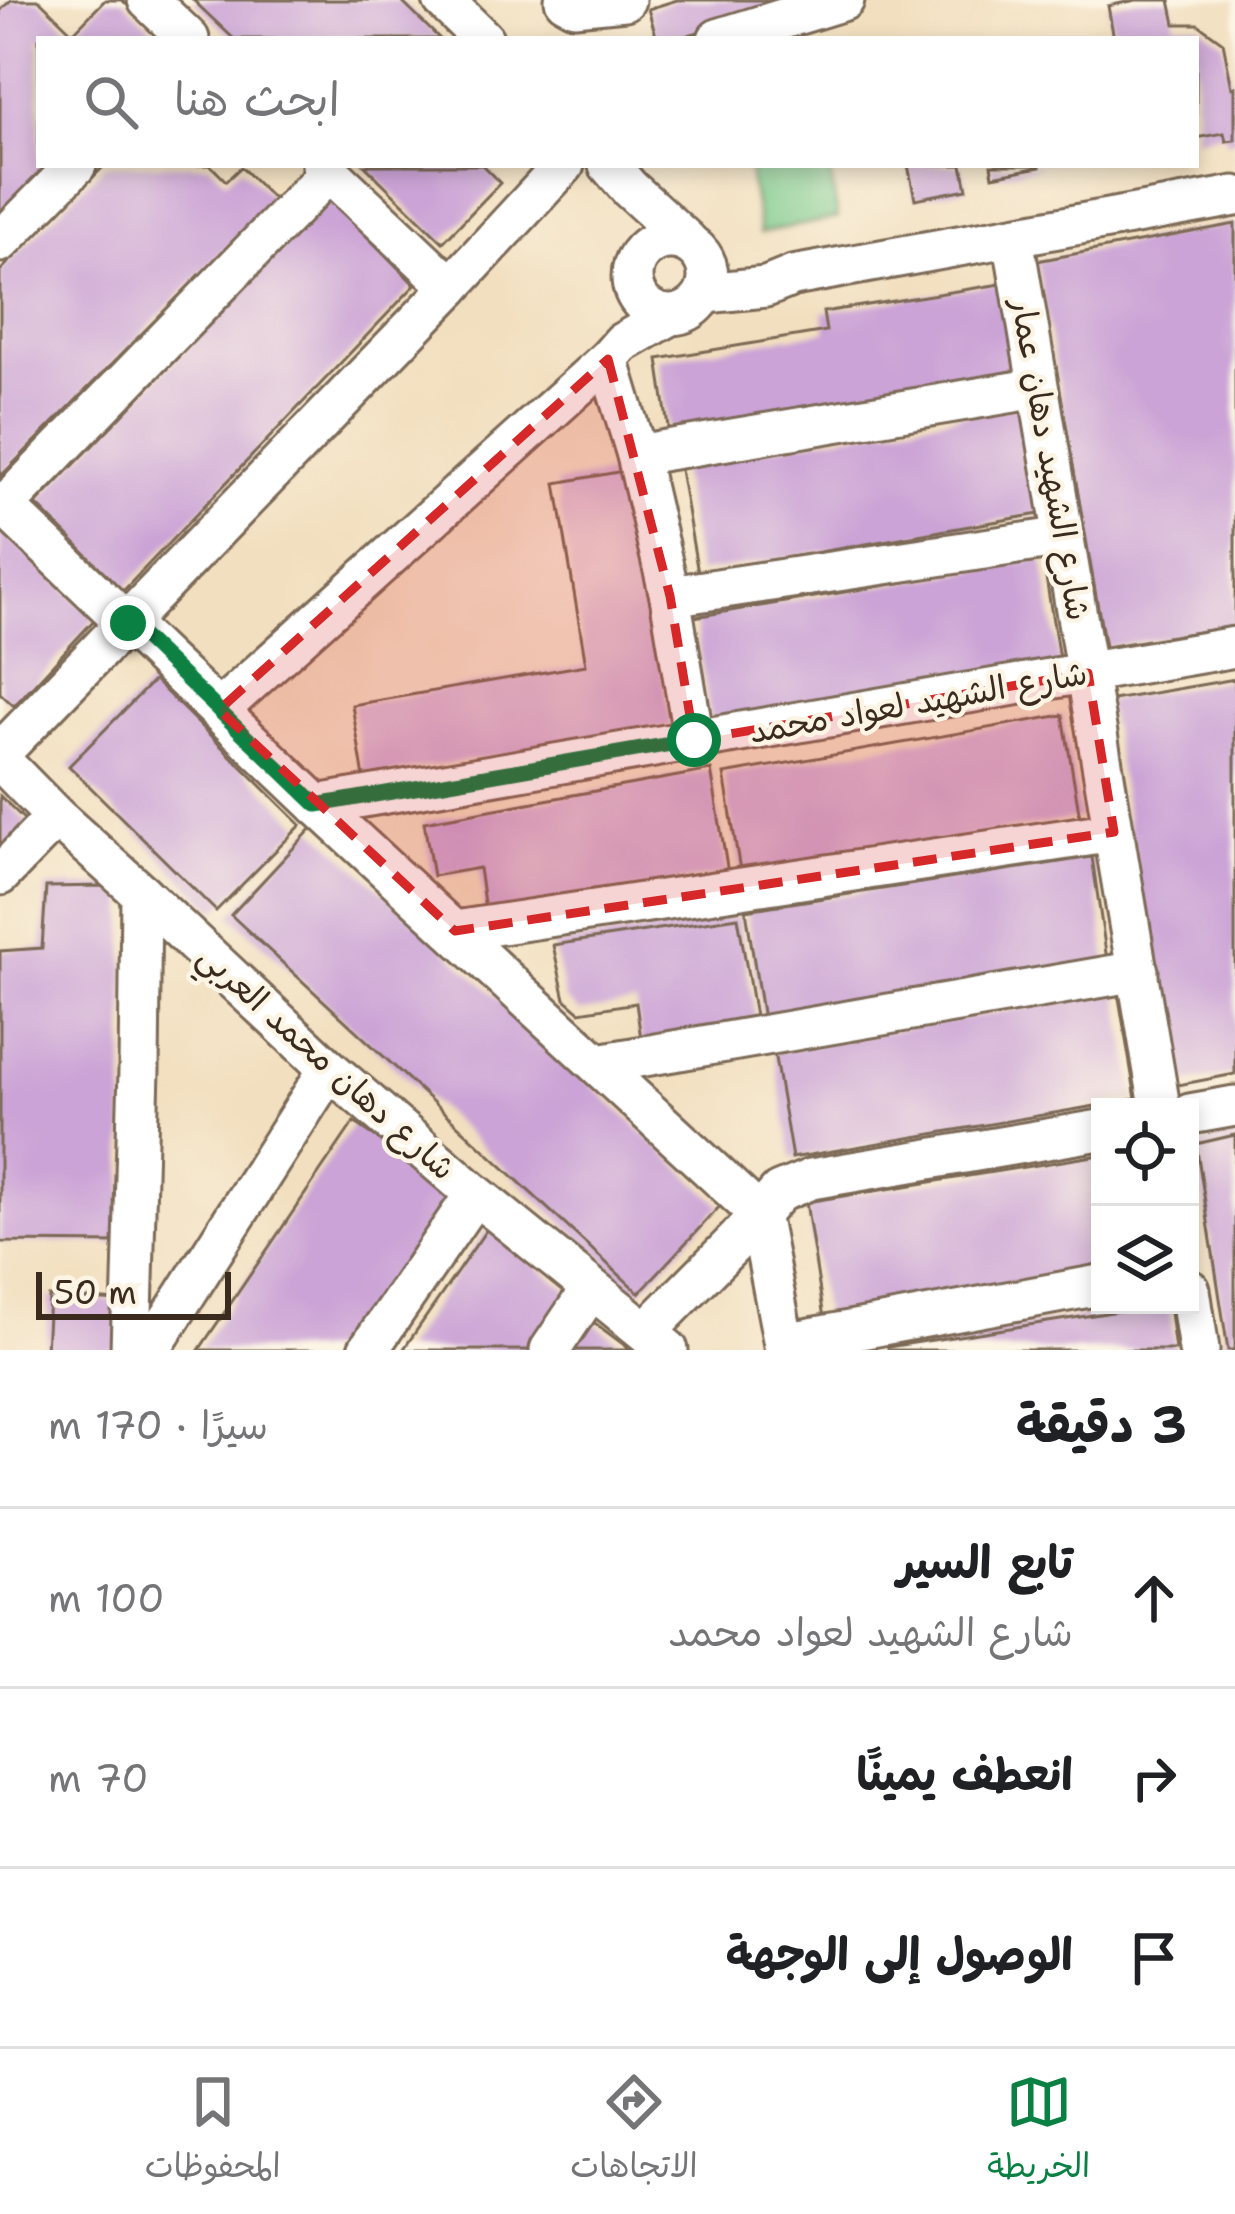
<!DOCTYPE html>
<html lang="ar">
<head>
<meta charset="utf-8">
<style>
  body { margin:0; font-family:"Shantell Sans","Playpen Sans Arabic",sans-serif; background:#f2f2f2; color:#202124; direction:rtl }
  .controls { position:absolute; right:36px; bottom:36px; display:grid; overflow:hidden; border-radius:0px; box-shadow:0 6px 18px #0003 }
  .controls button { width:108px; height:108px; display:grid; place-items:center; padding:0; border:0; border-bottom:3px solid #e0e0e0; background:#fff; color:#202124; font:60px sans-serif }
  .scale { position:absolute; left:36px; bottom:30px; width:195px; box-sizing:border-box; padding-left:12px; border:6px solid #3b2a1e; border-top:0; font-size:33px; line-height:42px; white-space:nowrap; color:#3b2a1e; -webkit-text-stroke:9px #fcf5e5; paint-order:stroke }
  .stop { position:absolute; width:36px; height:36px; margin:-27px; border:9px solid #0b8043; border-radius:50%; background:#fff }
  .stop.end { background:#0b8043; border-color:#fff; box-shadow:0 3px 12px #0008 }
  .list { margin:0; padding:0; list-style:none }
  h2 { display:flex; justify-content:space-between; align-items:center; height:156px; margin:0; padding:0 48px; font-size:51px }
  h2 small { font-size:39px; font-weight:400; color:#757577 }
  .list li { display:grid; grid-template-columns:78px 1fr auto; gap:36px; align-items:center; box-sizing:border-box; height:180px; padding:0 48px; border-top:3px solid #e0e0e0 }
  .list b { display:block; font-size:45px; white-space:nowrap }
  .list p { margin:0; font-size:39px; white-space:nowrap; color:#757577 }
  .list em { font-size:39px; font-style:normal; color:#757577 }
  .icon { flex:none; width:66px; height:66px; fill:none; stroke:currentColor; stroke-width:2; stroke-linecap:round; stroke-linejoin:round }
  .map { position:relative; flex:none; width:1235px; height:1350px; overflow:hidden; direction:ltr }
  .search { position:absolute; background:#fff; box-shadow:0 6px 18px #0003; left:36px; right:36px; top:36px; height:132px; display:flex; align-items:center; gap:30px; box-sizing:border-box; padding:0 42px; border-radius:0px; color:#757577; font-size:45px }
  .sheet { height:696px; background:#fff }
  nav { display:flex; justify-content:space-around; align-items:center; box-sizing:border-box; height:168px; border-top:3px solid #e0e0e0; background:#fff; font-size:33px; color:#757577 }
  nav a { display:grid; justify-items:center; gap:6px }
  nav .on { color:#0b8043 }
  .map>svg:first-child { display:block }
  .green { fill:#76c788; stroke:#587853; stroke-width:3 }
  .building { fill:#cba3d6 }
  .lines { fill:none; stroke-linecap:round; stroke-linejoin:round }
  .minor-casing { stroke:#7b6956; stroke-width:45 }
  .minor { stroke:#fff; stroke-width:39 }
  .route { stroke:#0b8043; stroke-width:15 }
  .marked { fill:#d62828; fill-opacity:0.2; stroke:#d62828; stroke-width:9; stroke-dasharray:24 15; stroke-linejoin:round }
  .labels { text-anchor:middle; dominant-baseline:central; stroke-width:9; stroke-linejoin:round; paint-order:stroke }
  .street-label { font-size:33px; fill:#3b2a1e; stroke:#fcf5e5 }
</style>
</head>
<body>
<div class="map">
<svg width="1235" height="1350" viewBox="0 0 1235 1350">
  <rect width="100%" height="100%" fill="#fcf5e5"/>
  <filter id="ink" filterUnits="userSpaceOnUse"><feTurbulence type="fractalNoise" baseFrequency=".00833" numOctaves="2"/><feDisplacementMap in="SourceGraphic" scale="24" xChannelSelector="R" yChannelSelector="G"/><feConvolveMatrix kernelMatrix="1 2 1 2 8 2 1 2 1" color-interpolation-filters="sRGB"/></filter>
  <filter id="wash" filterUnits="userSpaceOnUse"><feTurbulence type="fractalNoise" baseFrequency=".004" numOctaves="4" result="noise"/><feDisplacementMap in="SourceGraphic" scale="48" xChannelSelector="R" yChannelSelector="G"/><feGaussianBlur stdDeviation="2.7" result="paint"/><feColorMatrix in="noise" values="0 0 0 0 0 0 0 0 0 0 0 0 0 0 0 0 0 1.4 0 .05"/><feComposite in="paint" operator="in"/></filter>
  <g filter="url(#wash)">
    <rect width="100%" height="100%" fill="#f2dfbf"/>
    <path class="green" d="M748,165H829L838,218L760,233Z"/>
    <g id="blocks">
      <g class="building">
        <path d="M11,0H39L73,33L105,0H122L163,39H39V165H50L0,218V11Z"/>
        <path d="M193,0H400L440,39H234Z"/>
        <path d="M677,0H802V1L675,39H657L648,9Z"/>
        <path d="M1136,0H1170L1175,24H1198L1223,42L1232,88L1235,87V140L1226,141L1224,133L1196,138V39H1114L1108,6Z"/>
        <path d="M105,165H210L226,181L241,167L274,200L0,477V271Z"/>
        <path d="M364,165H482L500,183L443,242Z"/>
        <path d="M908,165H962L967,189L915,199Z"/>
        <path d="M991,165H1040V167L993,176Z"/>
        <path d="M330,199L415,285L123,591L36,504Z"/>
        <path d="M1235,224V626L1105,647L1037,261Z"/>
        <path d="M1001,284L1017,384L670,440L658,359L826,331L823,312Z"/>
        <path d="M1021,405L1039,514L698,573L679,464Z"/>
        <path d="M629,470L671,726L364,778L352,705L586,665L556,483Z"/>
        <path d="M0,528L96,618L14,706L0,693Z"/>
        <path d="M1043,559L1060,665L711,723L694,617Z"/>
        <path d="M1235,679V1074L1173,1086L1107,701Z"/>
        <path d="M154,680L301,825L216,911L69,766Z"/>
        <path d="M1063,715L1080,818L741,876L724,774Z"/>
        <path d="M711,770L728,873L486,917L479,868L433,876L424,822Z"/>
        <path d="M0,796L30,825L0,859Z"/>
        <path d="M313,827L721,1205L639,1293L231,915Z"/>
        <path d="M1092,857L1108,967L763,1019L746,910Z"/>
        <path d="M106,886L125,900L123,1243L0,1242V951L42,948L46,887Z"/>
        <path d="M738,917L757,1028L642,1046L636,1003L580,1012L565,999L553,945Z"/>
        <path d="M1118,992L1136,1099L792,1158L774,1052Z"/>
        <path d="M354,1122L455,1191L348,1350H199Z"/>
        <path d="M1235,1135V1350H1228L1196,1144Z"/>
        <path d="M1100,1155V1274L824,1318L806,1202Z"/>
        <path d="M487,1229L578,1298L540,1350H403Z"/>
        <path d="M49,1297L120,1301L117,1350H46Z"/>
        <path d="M1157,1305H1169L1175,1350H888V1347Z"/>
        <path d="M588,1318L631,1350H564Z"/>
      </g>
    </g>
  </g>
  <g filter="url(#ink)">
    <use href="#blocks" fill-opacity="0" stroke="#7b6956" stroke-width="3"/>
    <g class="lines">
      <defs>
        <g id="minor">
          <path d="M148,0L189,39"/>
          <path d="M443,0L483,39"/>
          <path d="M565,0L574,5L625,0"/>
          <path d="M718,39L844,0"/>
          <path d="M322,165L451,287"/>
          <path d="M609,165L630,189L687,241"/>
          <path d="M1013,237L1160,1107"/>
          <circle cx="670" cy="277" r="38"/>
          <path d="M0,242L76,165"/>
          <path d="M706,293L766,287L793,276L1235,196"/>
          <path d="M608,359L637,455L670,596L694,740"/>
          <path d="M637,455L1038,388"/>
          <path d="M0,502L317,805L759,1214L785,1350"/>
          <path d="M4,506L329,172"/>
          <path d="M670,596L1064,537"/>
          <path d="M219,710L608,359L622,343L669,316"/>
          <path d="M0,753L451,287L564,165"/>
          <path d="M0,760L56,817L141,893L329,1069L475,1194L668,1350"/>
          <path d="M317,805L1235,647"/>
          <path d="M0,875L56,817"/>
          <path d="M455,931L1114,832"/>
          <path d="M598,1064L1138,971"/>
          <path d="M1190,1114L1235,1106"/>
          <path d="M1190,1290L1199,1350"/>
          <path d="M646,1332L737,1240L779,1192L811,1179L1100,1130"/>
          <path d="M784,1343L1100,1285"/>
          <path d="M131,1350L139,1070L141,893"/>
          <path d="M150,1350L329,1069"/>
          <path d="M368,1350L475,1194"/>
          <path d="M550,1350L591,1289"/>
        </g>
      </defs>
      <use href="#minor" class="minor-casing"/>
      <use href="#minor" class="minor"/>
    </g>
  </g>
  <g class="lines" filter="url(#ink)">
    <path class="route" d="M128,623L317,805L694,740"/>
  </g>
  <path class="marked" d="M608,359L670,596L694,740L1088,673L1114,832L455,931L219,710Z"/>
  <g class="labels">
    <g class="street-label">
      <text transform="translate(1051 459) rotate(80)">شارع الشهيد دهان عمار</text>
      <text transform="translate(918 702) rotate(-10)">شارع الشهيد لعواد محمد</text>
      <text transform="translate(327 1062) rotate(42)">شارع دهان محمد العربي</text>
    </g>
  </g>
</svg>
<div class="controls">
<button><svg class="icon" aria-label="locate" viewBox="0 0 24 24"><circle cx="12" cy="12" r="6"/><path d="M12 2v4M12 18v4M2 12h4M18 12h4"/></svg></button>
<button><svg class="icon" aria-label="layers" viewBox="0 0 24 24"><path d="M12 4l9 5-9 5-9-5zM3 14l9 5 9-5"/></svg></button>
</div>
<div class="scale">50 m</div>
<div class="stop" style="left:694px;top:740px"></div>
<div class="stop end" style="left:128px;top:623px"></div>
<div class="search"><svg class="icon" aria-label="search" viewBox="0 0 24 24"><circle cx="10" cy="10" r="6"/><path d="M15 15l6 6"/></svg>ابحث هنا</div>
</div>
<section class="sheet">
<h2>3 دقيقة<small>سيرًا · 170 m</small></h2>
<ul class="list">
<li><svg class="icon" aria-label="ahead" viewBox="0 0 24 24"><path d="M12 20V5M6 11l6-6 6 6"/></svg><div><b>تابع السير</b><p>شارع الشهيد لعواد محمد</p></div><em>100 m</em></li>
<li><svg class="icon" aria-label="right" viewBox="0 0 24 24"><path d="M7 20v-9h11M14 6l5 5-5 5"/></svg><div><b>انعطف يمينًا</b></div><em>70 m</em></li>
<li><svg class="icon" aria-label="arrive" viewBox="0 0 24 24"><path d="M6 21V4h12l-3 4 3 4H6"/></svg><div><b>الوصول إلى الوجهة</b></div></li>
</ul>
</section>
<nav>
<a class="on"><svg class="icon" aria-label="map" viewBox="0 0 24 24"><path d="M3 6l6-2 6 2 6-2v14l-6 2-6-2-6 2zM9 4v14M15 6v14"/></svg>الخريطة</a>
<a><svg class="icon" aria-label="directions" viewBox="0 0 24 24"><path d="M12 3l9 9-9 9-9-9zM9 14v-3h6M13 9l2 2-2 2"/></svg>الاتجاهات</a>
<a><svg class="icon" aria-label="saved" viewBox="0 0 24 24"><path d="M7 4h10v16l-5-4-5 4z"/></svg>المحفوظات</a>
</nav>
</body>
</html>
